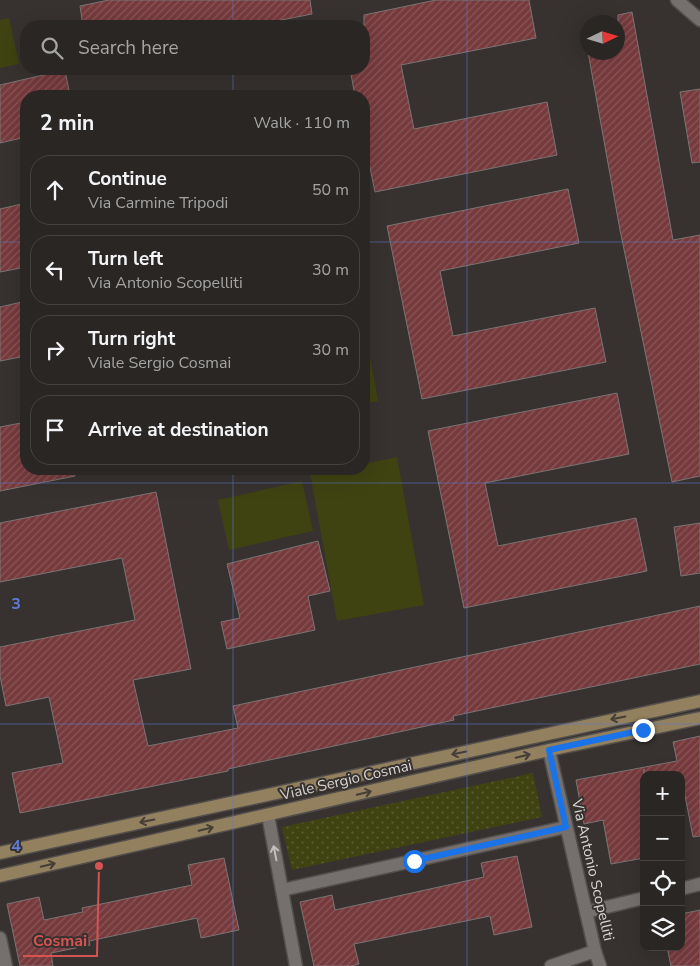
<!DOCTYPE html>
<html lang="en">
<head>
<meta charset="utf-8">
<style>
  body { margin:0; font-family:"Nunito Sans",sans-serif; background:#353230; color:#f1f3f6 }
  .controls { position:absolute; right:15px; bottom:15px; display:grid; overflow:hidden; border-radius:10px; box-shadow:0 5px 20px #0002 }
  .controls button { width:45px; height:45px; display:grid; place-items:center; padding:0; border:0; border-bottom:1px solid #454341; background:#292623; color:#f1f3f6; font:25px sans-serif }
  .compass { position:absolute; left:580px; top:15px; width:45px; height:45px; border-radius:50%; background:#292623; box-shadow:0 5px 20px #0002; rotate:86deg }
  .stop { position:absolute; width:15px; height:15px; margin:-11px; border:4px solid #1a73e8; border-radius:50%; background:#fff }
  .stop.end { background:#1a73e8; border-color:#fff; box-shadow:0 1px 5px #0008 }
  .list { margin:0; padding:0; list-style:none }
  h2 { display:flex; justify-content:space-between; align-items:center; height:65px; margin:0; padding:0 20px; font-size:21px }
  h2 small { font-size:16px; font-weight:400; color:#a5a5a6 }
  .list li { display:grid; grid-template-columns:32px 1fr auto; gap:15px; align-items:center; box-sizing:border-box; height:70px; margin:0 10px 10px; padding:0 10px; border:1px solid #454341; border-radius:20px }
  .list b { display:block; font-size:19px; white-space:nowrap }
  .list p { margin:0; font-size:16px; white-space:nowrap; color:#a5a5a6 }
  .list em { font-size:16px; font-style:normal; color:#a5a5a6 }
  .icon { flex:none; width:28px; height:28px; fill:none; stroke:currentColor; stroke-width:2; stroke-linecap:round; stroke-linejoin:round }
  .map { position:relative; flex:none; width:700px; height:966px; overflow:hidden }
  .search { position:absolute; background:#292623; box-shadow:0 5px 20px #0002; left:20px; top:20px; width:350px; height:55px; display:flex; align-items:center; gap:12px; box-sizing:border-box; padding:0 18px; border-radius:20px; color:#a5a5a6; font-size:19px }
  .panel { position:absolute; background:#292623; box-shadow:0 5px 20px #0002; left:20px; top:90px; width:350px; height:385px; border-radius:20px }
  .map>svg:first-child { display:block }
  .grass { fill:url(#grass-dots) }
  .pitch { fill:#3f4312 }
  .building { fill:url(#building-hatch); stroke:#7b7474 }
  .lines { fill:none; stroke-linecap:round; stroke-linejoin:round }
  .street-casing { stroke:#524e4c; stroke-width:15 }
  .secondary-casing { stroke:#524e4c; stroke-width:15 }
  .street { stroke:#75706d; stroke-width:12 }
  .secondary { stroke:#93805e; stroke-width:12 }
  .oneway { stroke:#453e36 }
  .oneway2 { stroke:#c3c0be }
  .route { stroke:#1a73e8; stroke-width:6 }
  .grid { fill:none; stroke:#5e7dd6; stroke-width:1; stroke-opacity:0.55 }
  .labels { text-anchor:middle; dominant-baseline:central; stroke-width:4; stroke-linejoin:round; paint-order:stroke }
  .street-label { font-size:15px; fill:#d7d4d2; stroke:#37322f }
  .grid-label { font-size:16px; text-anchor:middle; font-weight:bold; fill:#5e7dd6; stroke:#37322f; stroke-width:4; stroke-linejoin:round; paint-order:stroke }
  .leader { fill:none; stroke:#d65352; stroke-width:2 }
  .callout-dot { fill:#d65352; stroke:#37322f; stroke-width:2 }
  .callout-label { font-size:16px; text-anchor:middle; font-weight:bold; fill:#d65352; stroke:#37322f; stroke-width:4; stroke-linejoin:round; paint-order:stroke }
</style>
</head>
<body>
<div class="map">
<svg width="700" height="966" viewBox="0 0 700 966">
  <defs>
    <pattern id="grass-dots" width="8" height="8" patternUnits="userSpaceOnUse" patternTransform="scale(1.25)"><rect width="8" height="8" fill="#3f4312"/><path d="M2 2h.1M6 6h.1" fill="none" stroke="#5a5d34" stroke-width="1.8" stroke-linecap="round"/></pattern>
    <pattern id="building-hatch" width="6" height="6" patternUnits="userSpaceOnUse" patternTransform="scale(1.25)"><rect width="6" height="6" fill="#763a3d"/><path d="M-1 1l2-2M0 6l6-6M5 7l2-2" fill="none" stroke="#895658"/></pattern>
  </defs>
  <rect width="100%" height="100%" fill="#37322f"/>
  <path class="grass" d="M533,773L542,817L292,870L282,827Z"/>
  <g class="pitch">
    <path d="M9,18L19,64L0,68V20Z"/>
    <path d="M364,325L378,401L364,404Z"/>
    <path d="M397,457L424,605L337,621L310,473L336,469H364V464Z"/>
    <path d="M302,481L313,531L229,550L218,500Z"/>
  </g>
  <g class="building">
    <path d="M109,0H310L312,14L251,26H83L80,6Z"/>
    <path d="M436,0H529L536,38L401,65L414,129L547,102L557,155L375,192L364,138V96H355L350,69H364V15Z"/>
    <path d="M632,12L673,240L700,235V476L672,482L620,230L588,52H618V15Z"/>
    <path d="M65,70L70,96H26V137L0,143V85Z"/>
    <path d="M700,89V162L692,163L680,92Z"/>
    <path d="M568,189L579,243L440,271L453,336L595,308L606,362L422,399L387,226Z"/>
    <path d="M26,203V267L0,272V209Z"/>
    <path d="M26,301V356L0,361V307Z"/>
    <path d="M617,393L629,454L485,483L498,546L636,518L647,571L464,608L428,431Z"/>
    <path d="M26,422V469H74L75,476L0,491V427Z"/>
    <path d="M156,492L191,669L133,680L148,746L238,728L233,706L700,606V664L453,716L454,720L228,769V771L20,813L12,773L63,763L49,697L6,706L0,676V647L135,620L122,558L0,582V523Z"/>
    <path d="M700,523V573L681,576L674,527Z"/>
    <path d="M318,541L330,591L308,596L315,630L227,649L221,622L240,618L227,564Z"/>
    <path d="M700,736V836L693,837L681,775H644V769V858L611,864L603,820L584,824L576,780L677,761L673,742Z"/>
    <path d="M517,856L532,927L494,935L490,916L354,944L359,964L351,966H314L300,902L332,895L335,910L484,877L481,863Z"/>
    <path d="M224,858L239,930L201,938L197,918L89,941L90,945L51,953L53,966H20L7,904L39,897L44,920L83,912L82,908L192,885L188,865Z"/>
    <path d="M700,910V966H671L667,947H681V914Z"/>
  </g>
  <g class="lines">
    <defs>
      <g id="street">
        <path d="M677,0L700,20"/>
        <path d="M549,750L595,951L551,966"/>
        <path d="M268,815L296,966"/>
        <path d="M681,889L700,884"/>
        <path d="M282,890L566,827"/>
        <path d="M586,912L644,898"/>
        <path d="M0,938L6,966"/>
        <path d="M595,951L600,966"/>
      </g>
      <g id="secondary">
        <path d="M0,853L700,701"/>
        <path d="M0,876L549,750L700,718"/>
      </g>
    </defs>
    <use href="#street" class="street-casing"/>
    <use href="#secondary" class="secondary-casing"/>
    <use href="#street" class="street"/>
    <use href="#secondary" class="secondary"/>
  </g>
  <defs><path id="oneway-shaft" d="M-6 0H5M1.5-3L5.5 0L1.5 3" fill="none" stroke-width="1.6" stroke-linecap="round" stroke-linejoin="round" transform="scale(1.25)"/></defs>
  <g class="oneway">
    <use href="#oneway-shaft" transform="translate(618 718) rotate(168)"/>
    <use href="#oneway-shaft" transform="translate(459 753) rotate(168)"/>
    <use href="#oneway-shaft" transform="translate(523 756) rotate(-13)"/>
    <use href="#oneway-shaft" transform="translate(364 793) rotate(-13)"/>
    <use href="#oneway-shaft" transform="translate(147 821) rotate(168)"/>
    <use href="#oneway-shaft" transform="translate(206 829) rotate(-13)"/>
    <use href="#oneway-shaft" transform="translate(48 865) rotate(-13)"/>
  </g>
  <use class="oneway2" href="#oneway-shaft" transform="translate(275 853) rotate(-101)"/>
  <g class="lines">
    <path class="route" d="M414,861L566,827L549,750L643,730"/>
  </g>
  <path class="grid" d="M233,0V26M467,0V966M233,69V96M0,242H26M364,242H700M233,469V966M0,483H700M0,724H700"/>
  <g class="labels">
    <g class="street-label">
      <text transform="translate(346 780) rotate(-13)">Viale Sergio Cosmai</text>
      <text transform="translate(593 870) rotate(77)">Via Antonio Scopelliti</text>
    </g>
  </g>
  <g class="grid-label">
    <text x="16" y="609">3</text>
    <text x="16" y="851">4</text>
  </g>
  <path class="leader" d="M99 866L97 956H23"/>
  <circle class="callout-dot" cx="99" cy="866" r="5"/>
  <g class="callout-label">
    <text x="60" y="946">Cosmai</text>
  </g>
</svg>
<div class="controls">
<button>+</button>
<button>−</button>
<button><svg class="icon" aria-label="locate" viewBox="0 0 24 24"><circle cx="12" cy="12" r="6"/><path d="M12 2v4M12 18v4M2 12h4M18 12h4"/></svg></button>
<button><svg class="icon" aria-label="layers" viewBox="0 0 24 24"><path d="M12 4l9 5-9 5-9-5zM3 14l9 5 9-5"/></svg></button>
</div>
<svg class="compass" viewBox="-18 -18 36 36"><path d="M0-13l5 13h-10z" fill="#e53935"/><path d="M0 13l5-13h-10z" fill="#a5a5a6"/></svg>
<div class="stop" style="left:414px;top:861px"></div>
<div class="stop end" style="left:643px;top:730px"></div>
<div class="search"><svg class="icon" aria-label="search" viewBox="0 0 24 24"><circle cx="10" cy="10" r="6"/><path d="M15 15l6 6"/></svg>Search here</div>
<section class="panel">
<h2>2 min<small>Walk · 110 m</small></h2>
<ul class="list">
<li><svg class="icon" aria-label="ahead" viewBox="0 0 24 24"><path d="M12 20V5M6 11l6-6 6 6"/></svg><div><b>Continue</b><p>Via Carmine Tripodi</p></div><em>50 m</em></li>
<li><svg class="icon" aria-label="left" viewBox="0 0 24 24"><path d="M17 20v-9H6M10 6l-5 5 5 5"/></svg><div><b>Turn left</b><p>Via Antonio Scopelliti</p></div><em>30 m</em></li>
<li><svg class="icon" aria-label="right" viewBox="0 0 24 24"><path d="M7 20v-9h11M14 6l5 5-5 5"/></svg><div><b>Turn right</b><p>Viale Sergio Cosmai</p></div><em>30 m</em></li>
<li><svg class="icon" aria-label="arrive" viewBox="0 0 24 24"><path d="M6 21V4h12l-3 4 3 4H6"/></svg><div><b>Arrive at destination</b></div></li>
</ul>
</section>
</div>
</body>
</html>
